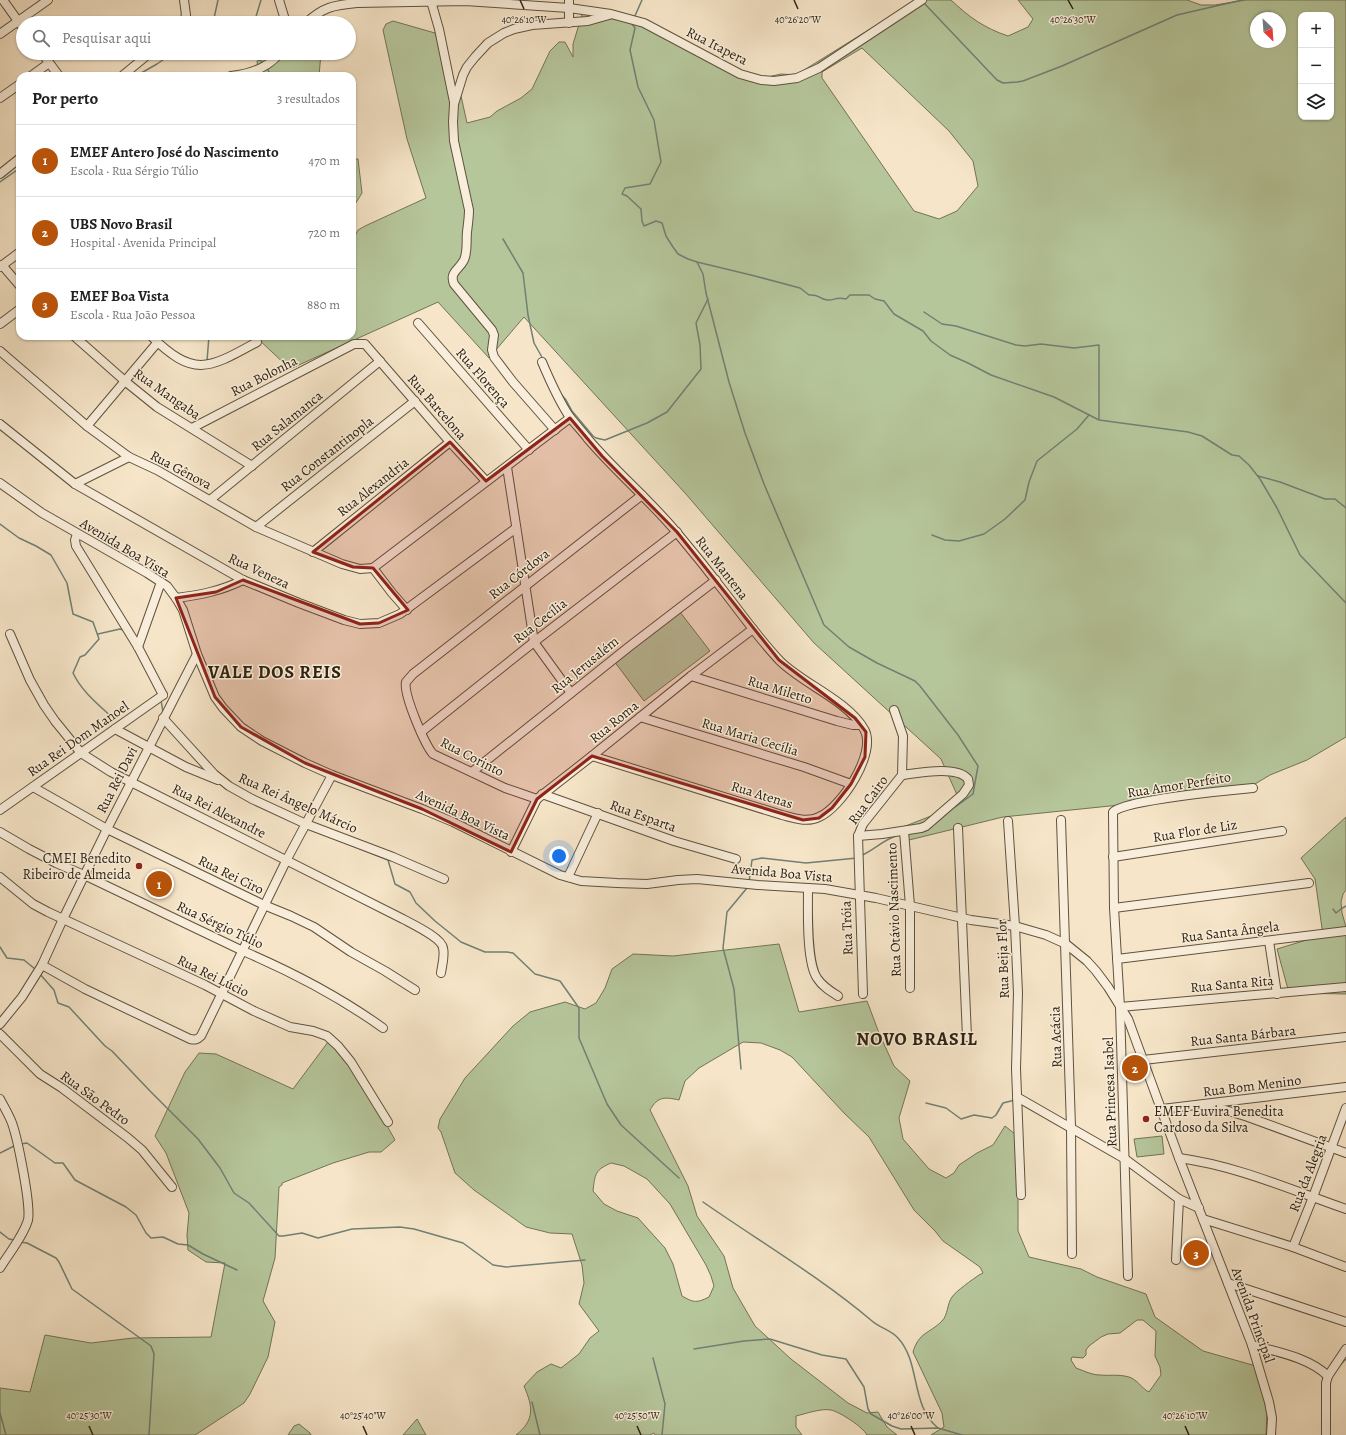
<!DOCTYPE html>
<html lang="pt">
<head>
<meta charset="utf-8">
<style>
  body { margin:0; font-family:Alegreya,serif; background:#f2f2f2; color:#222 }
  .controls { position:absolute; right:12px; top:12px; display:grid; overflow:hidden; border-radius:8px; box-shadow:0 1px 3px #0004 }
  .controls button { width:36px; height:36px; display:grid; place-items:center; padding:0; border:0; border-bottom:1px solid #e0e0e0; background:#fff; color:#222; font:20px sans-serif }
  .compass { position:absolute; left:1250px; top:12px; width:36px; height:36px; border-radius:50%; background:#fff; box-shadow:0 1px 3px #0004; rotate:155deg }
  .you { position:absolute; left:559px; top:856px; width:14px; height:14px; margin:-10px; border:3px solid #fff; border-radius:50%; background:#1a73e8; box-shadow:0 0 0 6px #1a73e833 }
  .badge { display:grid; place-items:center; width:26px; height:26px; border-radius:50%; background:#b45309; color:#fff; font-size:13px; font-weight:700 }
  .pin { position:absolute; translate:-50% -50%; border:2px solid #fff; box-shadow:0 1px 4px #0006 }
  .list { margin:0; padding:0; list-style:none }
  h2 { display:flex; justify-content:space-between; align-items:center; height:52px; margin:0; padding:0 16px; font-size:17px }
  h2 small { font-size:13px; font-weight:400; color:#767676 }
  .list li { display:grid; grid-template-columns:26px 1fr auto; gap:12px; align-items:center; box-sizing:border-box; height:72px; padding:0 16px; border-top:1px solid #e0e0e0 }
  .list b { display:block; font-size:15px; white-space:nowrap }
  .list p { margin:0; font-size:13px; white-space:nowrap; color:#767676 }
  .list em { font-size:13px; font-style:normal; color:#767676 }
  .icon { flex:none; width:22px; height:22px; fill:none; stroke:currentColor; stroke-width:2; stroke-linecap:round; stroke-linejoin:round }
  .map { position:relative; flex:none; width:1346px; height:1435px; overflow:hidden }
  .search { position:absolute; background:#fff; box-shadow:0 1px 3px #0004; left:16px; top:16px; width:340px; height:44px; display:flex; align-items:center; gap:10px; box-sizing:border-box; padding:0 14px; border-radius:22px; color:#767676; font-size:15px }
  .panel { position:absolute; background:#fff; box-shadow:0 1px 3px #0004; left:16px; top:72px; width:340px; height:268px; border-radius:12px }
  .map>svg:first-child { display:block }
  .green { fill:#b6c69b; stroke:#727456; fill-rule:evenodd }
  .lines { fill:none; stroke-linecap:round; stroke-linejoin:round }
  .stream { stroke:#708074; stroke-width:1.5 }
  .minor-casing { stroke:#5f523e; stroke-width:10 }
  .minor { stroke:#f9eedb; stroke-width:8 }
  .marked { fill:#8f2418; fill-opacity:0.2; stroke:#8f2418; stroke-width:3; stroke-linejoin:round }
  .ticks { fill:none; stroke:#2d2110; stroke-width:1.5 }
  .poi-dot { fill:#8f2418; stroke:#f9eedb; stroke-width:1.5 }
  .labels { text-anchor:middle; dominant-baseline:central; stroke-width:3; stroke-linejoin:round; paint-order:stroke }
  .street-label { font-size:14px; fill:#2d2110; stroke:#f9eedb }
  .poi-label { font-size:14px; fill:#2d2110; stroke:#f9eedb; text-anchor:end }
  .district-label { font-size:18px; font-weight:bold; letter-spacing:1px; fill:#2d2110; stroke:#f9eedb }
  .ticks-label { font-size:10px; text-anchor:middle; fill:#2d2110; stroke:#f9eedb; stroke-width:3; stroke-linejoin:round; paint-order:stroke }
</style>
</head>
<body>
<div class="map">
<svg width="1346" height="1435" viewBox="0 0 1346 1435">
  <rect width="100%" height="100%" fill="#f6e5c8"/>
  <filter id="stains"><feTurbulence type="fractalNoise" baseFrequency=".005" numOctaves="4"/><feColorMatrix values="0 0 0 0 .2 0 0 0 0 .09 0 0 0 0 .02 0 0 0 .5 -.17"/></filter>
  <radialGradient id="worn" r=".72"><stop offset=".6" stop-color="#630" stop-opacity="0"/><stop offset="1" stop-color="#630" stop-opacity=".3"/></radialGradient>
  <g class="green">
    <path d="M917,0H951C969,17 984,28 1008,36L1028,27L1033,19L1018,0H1187L1201,5H1215L1246,0H1346V737L1307,760L1270,775L1255,784L1256,791L1003,817L909,840L903,827L931,816L958,797L941,759L814,643L685,493L524,317L489,358L438,302L290,369L255,336H352V241L358,230L365,226L426,198L407,139L383,30L386,24L393,21L435,33L455,97L461,96L467,123L490,117L497,111L521,98L532,89L550,51L559,42H565L573,57V44L584,8L641,20L742,71L763,78L781,74L796,75ZM1301,15H1331V117H1301ZM1256,18H1280V42H1256ZM862,48L949,131L973,161L978,186L957,211L939,219L914,211L822,78V72Z"/>
    <path d="M276,53H321L319,76H259L257,61Z"/>
    <path d="M352,159H358L362,193L352,209Z"/>
    <path d="M680,612L710,651L644,701L614,661Z"/>
    <path d="M1346,817V890L1343,894L1341,902L1342,913L1346,927V994L1289,993L1277,949L1323,935L1315,879L1301,858Z"/>
    <path d="M779,944L799,1012L867,1001L879,1033L894,1066L910,1081L899,1118L903,1139L929,1169L946,1178L954,1173L959,1165L977,1153L993,1145L1005,1126L1015,1134L1018,1180V1231L1029,1257L1081,1269L1097,1277L1146,1294L1155,1317L1203,1351L1256,1366L1264,1389L1267,1412L1266,1435H931L944,1427L942,1413L913,1352C919,1332 929,1334 942,1321C948,1315 947,1304 952,1297C956,1291 972,1280 979,1275L983,1273L980,1267L943,1241L935,1231L914,1210L869,1137L844,1113L792,1057L780,1050L761,1043L743,1042L699,1068L685,1081L679,1100C665,1097 658,1096 650,1110L688,1186L697,1216L724,1256L733,1288L755,1326L791,1359L848,1403L867,1413L878,1412L887,1427L897,1435H867C863,1427 840,1412 831,1410C821,1408 805,1414 796,1416V1427L802,1435H655L654,1433L650,1435H516C535,1420 533,1407 524,1386L537,1372L551,1364L561,1368L579,1354L590,1338L599,1331L579,1304L584,1283L582,1265L572,1234L550,1233L526,1227L474,1190L455,1173L441,1132L438,1128L440,1119L465,1078L513,1026L530,1012L565,1002L585,1009L596,1003L605,988L612,969L633,954L673,956ZM611,1163L624,1166L647,1179L670,1204L706,1265L711,1276L714,1286L709,1297C697,1303 694,1303 682,1296L673,1264L665,1248L638,1218L617,1211L604,1204L593,1191C595,1174 595,1170 611,1163ZM1137,1320H1143L1156,1331L1155,1356L1160,1367L1161,1375L1149,1392C1141,1388 1138,1380 1129,1377C1118,1374 1111,1376 1100,1375C1092,1375 1084,1371 1076,1368L1071,1360L1072,1357L1083,1358L1086,1355V1350L1089,1346L1101,1337L1108,1334L1120,1333Z"/>
    <path d="M328,1042L334,1044L349,1066L381,1115L395,1140L381,1152H369L333,1163L282,1183V1185L279,1187L275,1258L263,1301L275,1322L268,1357L250,1394L244,1403L195,1435H0V1388L30,1392L45,1335L91,1343L133,1338L211,1337L225,1263L206,1262L188,1250L187,1235L189,1213L166,1153L155,1136L185,1072L199,1053L216,1054L293,1089Z"/>
    <path d="M1162,1136L1164,1154L1137,1157L1134,1139Z"/>
    <path d="M417,1419L426,1435H403Z"/>
    <path d="M299,1424L310,1433L311,1435H288L294,1426Z"/>
  </g>
  <g class="lines">
    <g class="stream">
      <path d="M924,3L997,80L1003,83L1017,82L1023,81L1062,66L1177,15L1242,0"/>
      <path d="M634,18L642,0"/>
      <path d="M213,23L218,0"/>
      <path d="M254,23L261,0"/>
      <path d="M632,24L635,28L630,50L638,87L654,120L661,162L650,184L625,188L622,194L627,196L641,209L642,221L644,226L656,221L662,223L666,236L673,247L678,254L688,259L697,262L755,276L800,288L809,295C820,294 818,299 827,300C835,301 835,296 846,299L850,295H869L875,299L884,301L894,314L923,331L931,341L950,355L968,363L991,375L1054,397L1099,420L1188,432L1202,436L1232,455L1239,456L1249,465L1260,479L1277,508L1300,555L1346,603"/>
      <path d="M258,53L259,58L263,64"/>
      <path d="M267,68L269,72L268,76"/>
      <path d="M136,76L157,64L173,53"/>
      <path d="M0,182L20,168"/>
      <path d="M503,239L523,273L528,315L534,343L543,359"/>
      <path d="M697,262L703,274L706,293L729,382L745,433L764,484L824,625L849,647L877,663L915,681L920,686L958,735L978,766L973,794L951,810L928,830L922,832"/>
      <path d="M924,312L942,324L956,326L1016,345L1025,346L1041,344L1074,348L1099,345V419"/>
      <path d="M207,361L209,336"/>
      <path d="M560,393L566,400L572,411L593,436L596,438L605,440L647,423L667,412L701,369L700,345L696,323L708,299"/>
      <path d="M1258,476L1280,482L1325,499H1335L1346,508"/>
      <path d="M0,524L19,538L36,546L51,555L67,583L73,614L93,622L99,639L85,655L80,657L73,673C82,692 99,705 114,719"/>
      <path d="M932,535L945,540L959,541L984,534L1005,519L1025,500L1029,482L1037,461L1077,429L1089,415"/>
      <path d="M98,634L120,629L123,630"/>
      <path d="M161,700L163,712"/>
      <path d="M346,843L388,860L395,884L410,892L416,903L435,921L461,942L485,952H507L513,953L535,974L560,981L579,1008V1038L607,1104L621,1125L679,1178"/>
      <path d="M862,855C874,850 883,840 896,836"/>
      <path d="M749,882L752,860L762,858L806,863L857,858"/>
      <path d="M1333,909L1336,913L1341,909L1346,906"/>
      <path d="M0,947L7,958L24,960L35,969"/>
      <path d="M39,973L54,990L58,1003L69,1007L105,1046L112,1051L150,1091L198,1139L220,1168L234,1193L249,1203L279,1236H283L302,1233L318,1238L352,1229L400,1227L414,1229L463,1243L493,1265L506,1267L585,1260"/>
      <path d="M741,1069L734,989L723,948L727,912L747,888"/>
      <path d="M926,1103L946,1108L961,1119L974,1115L992,1118L996,1115L1003,1103L1015,1100"/>
      <path d="M21,1144L27,1143L55,1163H63L75,1180L126,1207L136,1215L146,1233L151,1238L163,1237L178,1244L188,1245L203,1254L237,1270"/>
      <path d="M0,1153L16,1145"/>
      <path d="M703,1202C759,1241 820,1277 872,1321C880,1328 891,1330 898,1338C921,1363 910,1405 938,1428"/>
      <path d="M0,1232L9,1239L14,1240"/>
      <path d="M20,1242L27,1243L56,1258L59,1262L72,1289L151,1346L154,1354L149,1435"/>
      <path d="M694,1349L744,1341L770,1339L822,1355L846,1359L864,1387L868,1409L871,1414L892,1426L901,1429L938,1428L962,1435"/>
      <path d="M653,1358L665,1404L662,1435"/>
      <path d="M1339,1366L1346,1359"/>
      <path d="M532,1402L540,1435"/>
      <path d="M0,1413L6,1435"/>
    </g>
    <defs>
      <g id="minor">
        <path d="M3,0L23,28"/>
        <path d="M279,0L286,23"/>
        <path d="M431,1L439,29L454,102"/>
        <path d="M183,23L186,15L184,0"/>
        <path d="M306,23C323,7 334,5 357,3L465,1L569,8L611,14L644,23L740,74L761,80L774,81L797,78L819,68L922,0"/>
        <path d="M569,23V0"/>
        <path d="M0,34L48,0"/>
        <path d="M42,53L59,76"/>
        <path d="M31,76L49,63"/>
        <path d="M122,76L150,53"/>
        <path d="M231,76C250,74 268,68 280,53"/>
        <path d="M0,98L20,84"/>
        <path d="M0,174L20,158"/>
        <path d="M2,265L20,286"/>
        <path d="M0,267L20,252"/>
        <path d="M418,323L529,450"/>
        <path d="M0,324L20,309"/>
        <path d="M74,336L126,382L157,407L252,466"/>
        <path d="M151,336C194,378 208,369 257,342"/>
        <path d="M0,351L87,426L129,457L157,470L256,527L342,564L360,569L373,568L570,418"/>
        <path d="M542,362C550,381 558,399 569,416C575,424 582,431 588,439C616,472 650,500 678,534C694,553 710,573 726,594C743,616 760,640 780,661C803,684 847,700 864,729C878,752 841,808 819,817C807,823 794,818 782,815L592,756"/>
        <path d="M0,424L75,484L243,580L299,603L344,620L360,624L379,623L400,614L516,528"/>
        <path d="M87,426L157,343"/>
        <path d="M192,428L354,344H365L450,442L486,481"/>
        <path d="M555,430L513,382L494,357L492,350L494,335L492,330L454,284C449,272 459,270 464,260C468,251 466,241 467,232C468,224 469,217 469,210L454,141L453,122L454,104L463,75L467,67L475,57L488,43L504,33L514,29L532,25L588,21L609,15"/>
        <path d="M507,467L534,642L571,693"/>
        <path d="M0,483L42,513L147,573L167,586L176,598L183,610L197,654L215,697L223,708L241,727L262,741L305,763L332,775L422,809L453,822L560,875L581,881L617,883L647,884L678,880L697,879L758,885L825,889L876,898L971,920L1015,926L1046,935L1066,944L1087,961L1096,971L1108,987L1128,1019L1179,1158L1252,1345L1269,1402L1272,1418L1271,1435"/>
        <path d="M75,484L129,457"/>
        <path d="M210,500L380,361"/>
        <path d="M256,527L415,401"/>
        <path d="M77,534L75,540L76,546L138,647L163,695"/>
        <path d="M313,552L450,442"/>
        <path d="M373,568L392,593L407,610"/>
        <path d="M176,598C200,595 221,591 243,580"/>
        <path d="M10,634L30,680L44,705L55,721L81,753L111,772L403,919C412,924 442,938 443,948C445,956 442,965 441,973"/>
        <path d="M138,647L161,582"/>
        <path d="M691,676L837,721L853,725H861"/>
        <path d="M640,717L804,767L851,784"/>
        <path d="M163,718L214,774L229,786L252,799L306,824L393,857L444,879"/>
        <path d="M115,729L186,767L218,780"/>
        <path d="M421,732L534,642L677,532"/>
        <path d="M472,772L630,646L716,580"/>
        <path d="M33,787L107,829L264,905L291,916L314,927L351,952L385,971L415,990"/>
        <path d="M542,794L674,841L736,859"/>
        <path d="M537,799L505,788L433,754C425,745 403,694 406,682L413,674L642,495"/>
        <path d="M0,810L163,695"/>
        <path d="M1061,820L1071,1127L1072,1254"/>
        <path d="M1008,821L1015,926L1018,993L1016,1069L1021,1195"/>
        <path d="M958,828L967,1037"/>
        <path d="M904,831L910,906V988"/>
        <path d="M0,832L29,849L56,863L84,875L243,951C292,972 340,997 383,1028"/>
        <path d="M858,836L882,834L921,828L926,826L963,794L969,785L968,779C957,765 918,773 902,775"/>
        <path d="M511,852L537,799L592,756L691,676L753,629"/>
        <path d="M1113,857L1282,831"/>
        <path d="M0,877L33,904L48,912L205,985L254,1011L290,1027L313,1031L327,1036L338,1046L351,1062L388,1122"/>
        <path d="M568,877L598,813"/>
        <path d="M808,888C808,908 806,962 817,978C822,986 830,991 838,996"/>
        <path d="M1114,908L1309,883"/>
        <path d="M1269,941L1277,994"/>
        <path d="M1117,959L1346,931"/>
        <path d="M42,965L85,989L190,1039C195,1040 197,1040 201,1036L287,859L332,775"/>
        <path d="M863,994L858,836L863,824L902,775L903,736L894,710"/>
        <path d="M1120,1007L1346,987"/>
        <path d="M0,1024L22,997L42,965L63,919L107,829L197,654"/>
        <path d="M0,1034L40,1074L62,1088L128,1138L142,1150L172,1187"/>
        <path d="M1143,1060L1346,1037"/>
        <path d="M1017,1097L1125,1159L1179,1199L1199,1208"/>
        <path d="M0,1099C4,1107 9,1115 12,1123C18,1140 31,1205 28,1220C23,1237 9,1253 0,1268"/>
        <path d="M1209,1105L1248,1117L1346,1153"/>
        <path d="M1162,1109L1346,1087"/>
        <path d="M1179,1158C1238,1166 1291,1190 1346,1209"/>
        <path d="M1203,1219L1293,1247L1346,1267"/>
        <path d="M1293,1247L1313,1197L1346,1108"/>
        <path d="M1176,1260L1179,1199"/>
        <path d="M1128,1276L1120,1007L1114,908L1113,812C1125,800 1231,790 1253,788"/>
        <path d="M1228,1283L1346,1322"/>
        <path d="M1252,1345C1277,1352 1308,1357 1328,1376"/>
        <path d="M1326,1435V1383L1328,1376L1346,1349"/>
      </g>
    </defs>
    <use href="#minor" class="minor-casing"/>
    <use href="#minor" class="minor"/>
  </g>
  <path class="marked" d="M570,418L602,456L677,532L779,660L855,718L866,732L865,757L851,784L832,808L819,818L803,820L592,756L537,799L511,852L422,809L305,763L241,727L215,697L176,598L216,592L243,580L360,624L379,623L408,610L373,568L353,567L313,552L450,442L486,481Z"/>
  <path class="ticks" d="M520,0L524,9M794,0L798,9M1068,0L1073,9M89,1426L93,1435M363,1426L367,1435M637,1426L641,1435M911,1426L915,1435M1185,1426L1189,1435"/>
  <g class="poi-dot">
    <circle cx="139" cy="866" r="4"/>
    <circle cx="1146" cy="1119" r="4"/>
  </g>
  <g class="labels">
    <g class="street-label">
      <text transform="translate(717 46) rotate(27)">Rua Itapera</text>
      <text transform="translate(264 376) rotate(-27)">Rua Bolonha</text>
      <text transform="translate(483 378) rotate(49)">Rua Florença</text>
      <text transform="translate(167 394) rotate(35)">Rua Mangaba</text>
      <text transform="translate(437 407) rotate(49)">Rua Barcelona</text>
      <text transform="translate(287 421) rotate(-39)">Rua Salamanca</text>
      <text transform="translate(327 454) rotate(-38)">Rua Constantinopla</text>
      <text transform="translate(181 470) rotate(28)">Rua Gênova</text>
      <text transform="translate(373 487) rotate(-38)">Rua Alexandria</text>
      <text transform="translate(125 548) rotate(31)">Avenida Boa Vista</text>
      <text transform="translate(722 568) rotate(52)">Rua Mantena</text>
      <text transform="translate(259 571) rotate(25)">Rua Veneza</text>
      <text transform="translate(519 574) rotate(-38)">Rua Córdova</text>
      <text transform="translate(540 621) rotate(-38)">Rua Cecília</text>
      <text transform="translate(585 665) rotate(-39)">Rua Jerusalém</text>
      <text transform="translate(780 690) rotate(17)">Rua Miletto</text>
      <text transform="translate(614 722) rotate(-39)">Rua Roma</text>
      <text transform="translate(750 737) rotate(17)">Rua Maria Cecília</text>
      <text transform="translate(78 739) rotate(-35)">Rua Rei Dom Manoel</text>
      <text transform="translate(472 757) rotate(27)">Rua Corinto</text>
      <text transform="translate(117 780) rotate(-63)">Rua Rei Davi</text>
      <text transform="translate(1179 785) rotate(-9)">Rua Amor Perfeito</text>
      <text transform="translate(762 795) rotate(17)">Rua Atenas</text>
      <text transform="translate(868 800) rotate(-54)">Rua Cairo</text>
      <text transform="translate(298 803) rotate(24)">Rua Rei Ângelo Márcio</text>
      <text transform="translate(219 811) rotate(27)">Rua Rei Alexandre</text>
      <text transform="translate(463 815) rotate(25)">Avenida Boa Vista</text>
      <text transform="translate(643 816) rotate(20)">Rua Esparta</text>
      <text transform="translate(1195 831) rotate(-9)">Rua Flor de Liz</text>
      <text transform="translate(782 873) rotate(5)">Avenida Boa Vista</text>
      <text transform="translate(231 875) rotate(26)">Rua Rei Ciro</text>
      <text transform="translate(894 910) rotate(-92)">Rua Otávio Nascimento</text>
      <text transform="translate(220 925) rotate(25)">Rua Sérgio Túlio</text>
      <text transform="translate(847 928) rotate(-92)">Rua Tróia</text>
      <text transform="translate(1230 932) rotate(-7)">Rua Santa Ângela</text>
      <text transform="translate(1003 959) rotate(-92)">Rua Beija Flor</text>
      <text transform="translate(213 976) rotate(26)">Rua Rei Lúcio</text>
      <text transform="translate(1232 984) rotate(-5)">Rua Santa Rita</text>
      <text transform="translate(1243 1036) rotate(-6)">Rua Santa Bárbara</text>
      <text transform="translate(1056 1037) rotate(-92)">Rua Acácia</text>
      <text transform="translate(1252 1086) rotate(-7)">Rua Bom Menino</text>
      <text transform="translate(1110 1092) rotate(-92)">Rua Princesa Isabel</text>
      <text transform="translate(95 1098) rotate(36)">Rua São Pedro</text>
      <text transform="translate(1308 1173) rotate(-69)">Rua da Alegria</text>
      <text transform="translate(1253 1315) rotate(70)">Avenida Principal</text>
    </g>
    <g class="poi-label">
      <text x="131" y="858">CMEI Benedito<tspan x="131" dy="16">Ribeiro de Almeida</tspan></text>
      <text x="1154" y="1111" text-anchor="start">EMEF Euvira Benedita<tspan x="1154" dy="16">Cardoso da Silva</tspan></text>
    </g>
    <g class="district-label">
      <text x="275" y="672">VALE DOS REIS</text>
      <text x="917" y="1039">NOVO BRASIL</text>
    </g>
  </g>
  <g class="ticks-label">
    <text x="524" y="23">40°26'10"W</text>
    <text x="798" y="23">40°26'20"W</text>
    <text x="1073" y="23">40°26'30"W</text>
    <text x="89" y="1419">40°25'30"W</text>
    <text x="363" y="1419">40°25'40"W</text>
    <text x="637" y="1419">40°25'50"W</text>
    <text x="911" y="1419">40°26'00"W</text>
    <text x="1185" y="1419">40°26'10"W</text>
  </g>
  <rect width="100%" height="100%" filter="url(#stains)"/>
  <rect width="100%" height="100%" fill="url(#worn)"/>
</svg>
<div class="controls">
<button>+</button>
<button>−</button>
<button><svg class="icon" aria-label="layers" viewBox="0 0 24 24"><path d="M12 4l9 5-9 5-9-5zM3 14l9 5 9-5"/></svg></button>
</div>
<svg class="compass" viewBox="-18 -18 36 36"><path d="M0-13l5 13h-10z" fill="#e53935"/><path d="M0 13l5-13h-10z" fill="#767676"/></svg>
<div class="you"></div>
<div class="pin badge" style="left:159px;top:884px">1</div>
<div class="pin badge" style="left:1135px;top:1068px">2</div>
<div class="pin badge" style="left:1196px;top:1253px">3</div>
<div class="search"><svg class="icon" aria-label="search" viewBox="0 0 24 24"><circle cx="10" cy="10" r="6"/><path d="M15 15l6 6"/></svg>Pesquisar aqui</div>
<section class="panel">
<h2>Por perto<small>3 resultados</small></h2>
<ul class="list">
<li><span class="badge">1</span><div><b>EMEF Antero José do Nascimento</b><p>Escola · Rua Sérgio Túlio</p></div><em>470 m</em></li>
<li><span class="badge">2</span><div><b>UBS Novo Brasil</b><p>Hospital · Avenida Principal</p></div><em>720 m</em></li>
<li><span class="badge">3</span><div><b>EMEF Boa Vista</b><p>Escola · Rua João Pessoa</p></div><em>880 m</em></li>
</ul>
</section>
</div>
</body>
</html>
